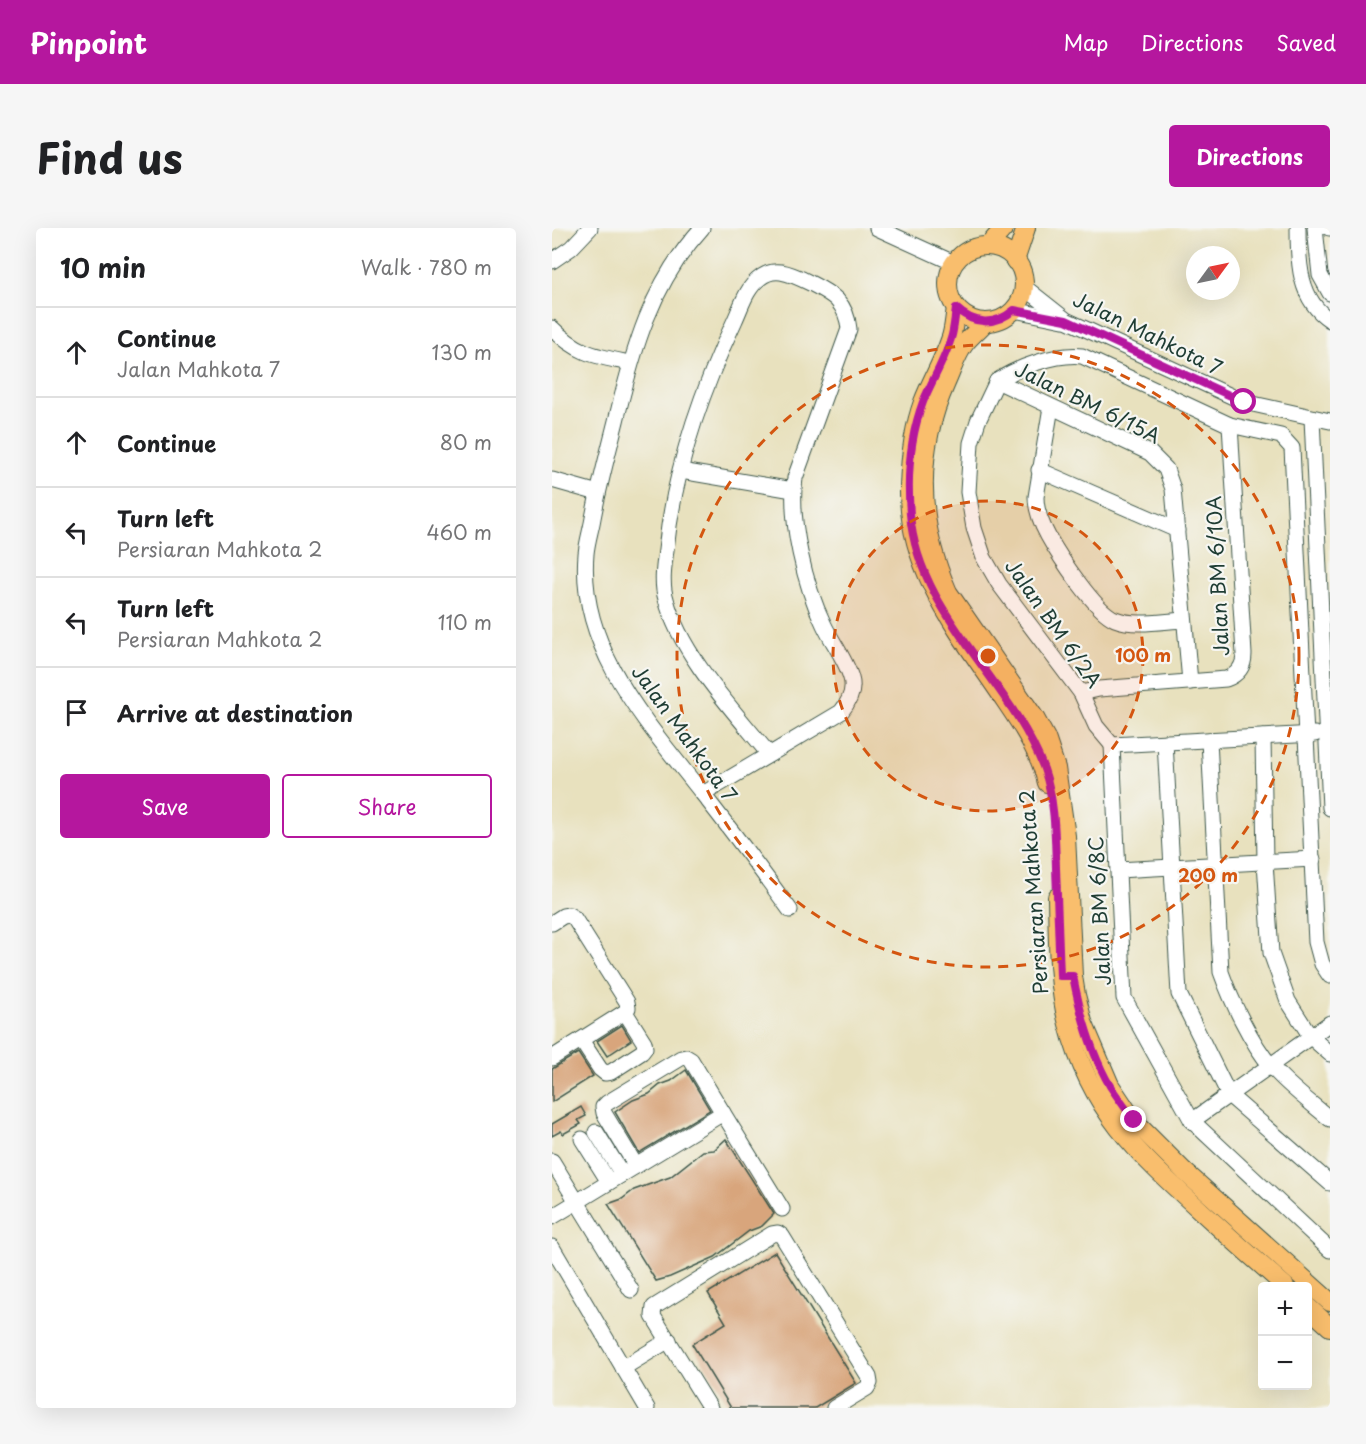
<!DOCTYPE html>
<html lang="en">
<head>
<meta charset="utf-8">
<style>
  body { margin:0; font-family:"Playpen Sans",sans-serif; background:#f6f6f6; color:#202124 }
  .controls { position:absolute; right:18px; bottom:18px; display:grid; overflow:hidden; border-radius:6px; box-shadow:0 6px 24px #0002 }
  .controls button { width:54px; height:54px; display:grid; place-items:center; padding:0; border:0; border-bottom:2px solid #e0e0e0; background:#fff; color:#202124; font:30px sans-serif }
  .compass { position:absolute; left:634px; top:18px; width:54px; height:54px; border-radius:50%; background:#fff; box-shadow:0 6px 24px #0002; rotate:57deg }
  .stop { position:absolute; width:18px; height:18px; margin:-14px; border:4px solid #b5179e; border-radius:50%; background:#fff }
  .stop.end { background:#b5179e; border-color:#fff; box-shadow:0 2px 6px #0008 }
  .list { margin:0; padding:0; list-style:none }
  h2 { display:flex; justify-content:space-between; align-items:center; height:78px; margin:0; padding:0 24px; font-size:26px }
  h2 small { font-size:20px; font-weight:400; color:#757577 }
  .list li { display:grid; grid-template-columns:39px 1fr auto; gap:18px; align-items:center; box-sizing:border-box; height:90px; padding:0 24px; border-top:2px solid #e0e0e0 }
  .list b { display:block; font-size:22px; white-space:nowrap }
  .list p { margin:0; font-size:20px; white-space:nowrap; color:#757577 }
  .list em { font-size:20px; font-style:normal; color:#757577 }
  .actions { display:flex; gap:12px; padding:18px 24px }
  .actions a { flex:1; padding:14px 0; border:2px solid #b5179e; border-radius:6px; text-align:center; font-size:21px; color:#b5179e }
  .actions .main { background:#b5179e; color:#fff }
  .icon { flex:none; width:33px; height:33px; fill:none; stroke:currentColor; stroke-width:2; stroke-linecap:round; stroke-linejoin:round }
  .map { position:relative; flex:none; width:778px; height:1180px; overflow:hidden; border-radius:6px }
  header { display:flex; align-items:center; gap:36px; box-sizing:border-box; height:84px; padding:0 30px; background:#b5179e; color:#fff }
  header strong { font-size:28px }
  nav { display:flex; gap:33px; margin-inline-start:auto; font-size:21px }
  .intro { display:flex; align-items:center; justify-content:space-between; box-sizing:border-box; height:144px; padding:0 36px }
  h1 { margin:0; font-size:42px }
  .button { padding:15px 27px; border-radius:6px; background:#b5179e; color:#fff; font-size:21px; font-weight:700 }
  main { display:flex; gap:36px; padding:0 36px }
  aside { flex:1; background:#fff; border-radius:6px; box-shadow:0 6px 24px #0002 }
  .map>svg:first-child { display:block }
  .building { fill:#d8a57c }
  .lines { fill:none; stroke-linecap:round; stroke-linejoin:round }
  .minor-casing { stroke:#3d5649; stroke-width:17 }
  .major-casing { stroke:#3d5649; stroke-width:20 }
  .minor { stroke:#fff; stroke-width:15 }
  .major { stroke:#f9be6d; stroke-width:18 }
  .route { stroke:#b5179e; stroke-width:8 }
  .ring { fill:none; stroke:#d45610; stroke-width:3; stroke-dasharray:10 8 }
  .labels { text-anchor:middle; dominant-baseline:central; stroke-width:4.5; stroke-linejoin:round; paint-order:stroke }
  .street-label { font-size:20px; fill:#1f3d34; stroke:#f6f6f2 }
  .centre { fill:#d45610; stroke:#f6f6f2; stroke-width:3 }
  .ring-label { font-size:18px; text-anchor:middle; font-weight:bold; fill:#d45610; stroke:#f6f6f2; stroke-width:4.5; stroke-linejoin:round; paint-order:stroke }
</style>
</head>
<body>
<header>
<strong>Pinpoint</strong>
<nav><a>Map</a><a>Directions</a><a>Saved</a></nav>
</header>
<div class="intro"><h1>Find us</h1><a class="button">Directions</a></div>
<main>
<aside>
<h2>10 min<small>Walk · 780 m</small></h2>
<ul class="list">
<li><svg class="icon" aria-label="ahead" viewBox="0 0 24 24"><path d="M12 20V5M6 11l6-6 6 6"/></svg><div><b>Continue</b><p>Jalan Mahkota 7</p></div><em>130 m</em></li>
<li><svg class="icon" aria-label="ahead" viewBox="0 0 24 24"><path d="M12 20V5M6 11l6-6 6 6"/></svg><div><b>Continue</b></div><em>80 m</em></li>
<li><svg class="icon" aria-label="left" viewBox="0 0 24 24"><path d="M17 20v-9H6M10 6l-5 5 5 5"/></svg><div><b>Turn left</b><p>Persiaran Mahkota 2</p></div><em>460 m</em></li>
<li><svg class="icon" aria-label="left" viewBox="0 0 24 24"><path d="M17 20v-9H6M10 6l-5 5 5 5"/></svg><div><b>Turn left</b><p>Persiaran Mahkota 2</p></div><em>110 m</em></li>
<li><svg class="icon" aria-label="arrive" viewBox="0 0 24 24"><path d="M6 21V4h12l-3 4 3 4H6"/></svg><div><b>Arrive at destination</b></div></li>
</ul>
<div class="actions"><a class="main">Save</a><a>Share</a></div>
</aside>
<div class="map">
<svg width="778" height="1180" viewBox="0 0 778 1180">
  <rect width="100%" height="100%" fill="#f6f6f2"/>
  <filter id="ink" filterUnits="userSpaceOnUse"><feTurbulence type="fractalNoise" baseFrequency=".0167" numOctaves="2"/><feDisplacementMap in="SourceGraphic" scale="12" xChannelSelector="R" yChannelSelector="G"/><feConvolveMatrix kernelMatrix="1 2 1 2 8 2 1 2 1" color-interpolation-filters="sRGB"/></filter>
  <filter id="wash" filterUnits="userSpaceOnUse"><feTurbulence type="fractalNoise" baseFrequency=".008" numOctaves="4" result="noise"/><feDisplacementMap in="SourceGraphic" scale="24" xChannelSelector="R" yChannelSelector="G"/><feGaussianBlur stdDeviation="1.35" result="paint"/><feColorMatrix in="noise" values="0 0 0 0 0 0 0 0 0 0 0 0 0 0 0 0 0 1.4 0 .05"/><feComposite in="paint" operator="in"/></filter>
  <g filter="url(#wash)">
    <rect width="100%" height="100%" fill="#e8e1be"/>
    <g id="blocks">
      <g class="building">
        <path d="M70,797L79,812L55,828L45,813Z"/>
        <path d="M26,825L41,848L0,874V841Z"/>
        <path d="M134,842L158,882L87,925L63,884L81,872L97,866L108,857L119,853Z"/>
        <path d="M29,879L34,888L26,892L29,896L11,906L9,903L0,908V896Z"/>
        <path d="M174,911L222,986L210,998L197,1003L163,1029L118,1049L104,1053L56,976L70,971L82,962L118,949L151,923L162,922Z"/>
        <path d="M223,1024L304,1155L263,1180H179L140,1116L174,1095L156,1065Z"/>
      </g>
    </g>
  </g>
  <g filter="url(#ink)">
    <use href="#blocks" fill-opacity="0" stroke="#3d5649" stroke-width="1.5"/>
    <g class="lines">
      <defs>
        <g id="minor">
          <path d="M150,0C99,56 81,122 64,193C56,225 47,258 41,290C39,302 35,314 34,326C26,421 96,496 150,565C180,603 209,642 238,682"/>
          <path d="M325,0L402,35"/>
          <path d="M746,0C746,34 747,72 778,92"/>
          <path d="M763,0L768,47L778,65"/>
          <path d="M777,0H778"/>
          <path d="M0,33L19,20L38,0"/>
          <path d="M471,58L514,92L692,174L778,193"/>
          <path d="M462,82L511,92"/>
          <path d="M0,100C26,126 43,128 78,135"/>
          <path d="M445,153C466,139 505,125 530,128L678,197L729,208L740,220L764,714L770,736L778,748"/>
          <path d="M445,153L426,193L419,215L416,264L422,300L432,330L447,356L529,465L544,498L560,517"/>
          <path d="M445,153L598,225L614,241L621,261L638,454"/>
          <path d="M499,179L484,269C484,282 490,297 496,308C507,328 543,383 563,391C583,399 611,393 632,392"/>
          <path d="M760,190L778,580"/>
          <path d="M487,242L625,302"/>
          <path d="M129,243L241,262"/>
          <path d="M0,252L46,265"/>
          <path d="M529,465L547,461L674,451C685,447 692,439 692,426L678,197"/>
          <path d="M711,509L713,634L719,725L736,773L759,809L778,826"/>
          <path d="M657,512L669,744C679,772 699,815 719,838C736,858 758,874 778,891"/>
          <path d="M613,514L627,766L677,867L778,955"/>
          <path d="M560,517L572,770L640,893L778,1022"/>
          <path d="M560,517L763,506"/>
          <path d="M151,566L289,484C297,474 303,463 299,450C294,432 280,414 272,397C253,358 237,293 243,250L297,101C296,90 293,81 285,72C276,63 243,46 229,44C222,43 214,45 208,50C195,59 189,79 183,92C149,164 122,242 114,322C112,337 109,356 114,371C128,426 181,482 216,525"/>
          <path d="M566,642L761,631"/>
          <path d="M0,695L11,688L17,687L22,690L75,774L76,780L73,784L0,830"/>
          <path d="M29,812L48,841L53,845L59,844L90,824L93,820L92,814L73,784"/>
          <path d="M640,893L778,795"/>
          <path d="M44,904L70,946"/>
          <path d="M30,911L57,954"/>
          <path d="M0,933L79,1062"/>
          <path d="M84,938L52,885L51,879L55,875L129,830L134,829L139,832L171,885"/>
          <path d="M0,989L171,885L230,981"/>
          <path d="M0,1019L95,1180"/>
          <path d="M71,1140L117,1112"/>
          <path d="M158,1180L101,1088L102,1079L220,1006L226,1005L230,1008L317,1149L318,1155L315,1160L282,1180"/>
        </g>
        <g id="major">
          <path d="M436,18L452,0"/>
          <circle cx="434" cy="56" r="38"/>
          <path d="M463,33L474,0"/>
          <path d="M404,80C402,91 402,102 398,112C391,133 379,153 371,174C361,201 358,231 357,259C355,343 410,408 454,474C471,499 488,525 495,555"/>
          <path d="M433,95C427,101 420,107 414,114C405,125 400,142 394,155C363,225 365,294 396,364L483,490L494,510L504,540L514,608L521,748L524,767L531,794L558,857L582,893L633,944L778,1074"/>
          <path d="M505,669C506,711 505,754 516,796C538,882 585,925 648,982C676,1008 705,1033 733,1058"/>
          <path d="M756,1079L778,1099"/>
        </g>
      </defs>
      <use href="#minor" class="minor-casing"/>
      <use href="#major" class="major-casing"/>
      <use href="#minor" class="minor"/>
      <use href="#major" class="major"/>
    </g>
  </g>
  <g class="lines" filter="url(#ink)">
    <path class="route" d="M582,892C574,881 566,870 558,858C539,825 528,785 521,748H508C507,712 505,676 504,640C503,607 503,572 492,541C458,451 366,386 358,286C355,249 358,209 371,174C380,152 394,130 400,107C402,99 403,89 404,80C422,97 443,98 462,82L514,92L692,174"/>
  </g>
  <circle cx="436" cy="428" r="155" fill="#d45610" fill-opacity=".12"/>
  <g class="ring">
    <circle cx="436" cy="428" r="155"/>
    <circle cx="436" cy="428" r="311"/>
  </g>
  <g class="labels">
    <g class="street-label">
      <text transform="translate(596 105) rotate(26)">Jalan Mahkota 7</text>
      <text transform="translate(536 174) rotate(26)">Jalan BM 6/15A</text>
      <text transform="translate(665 348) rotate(-93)">Jalan BM 6/10A</text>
      <text transform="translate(502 395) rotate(55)">Jalan BM 6/2A</text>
      <text transform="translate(133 505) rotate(54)">Jalan Mahkota 7</text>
      <text transform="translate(481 664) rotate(-94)">Persiaran Mahkota 2</text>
      <text transform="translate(547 683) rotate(-93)">Jalan BM 6/8C</text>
    </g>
  </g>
  <circle cx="436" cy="428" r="9" class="centre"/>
  <g class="ring-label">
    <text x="591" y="434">100 m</text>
    <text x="656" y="654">200 m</text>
  </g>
</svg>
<div class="controls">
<button>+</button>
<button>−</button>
</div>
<svg class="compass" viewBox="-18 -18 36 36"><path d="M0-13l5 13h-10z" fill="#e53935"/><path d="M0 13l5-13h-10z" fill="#757577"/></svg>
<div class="stop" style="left:692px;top:174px"></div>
<div class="stop end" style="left:582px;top:892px"></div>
</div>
</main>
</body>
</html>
